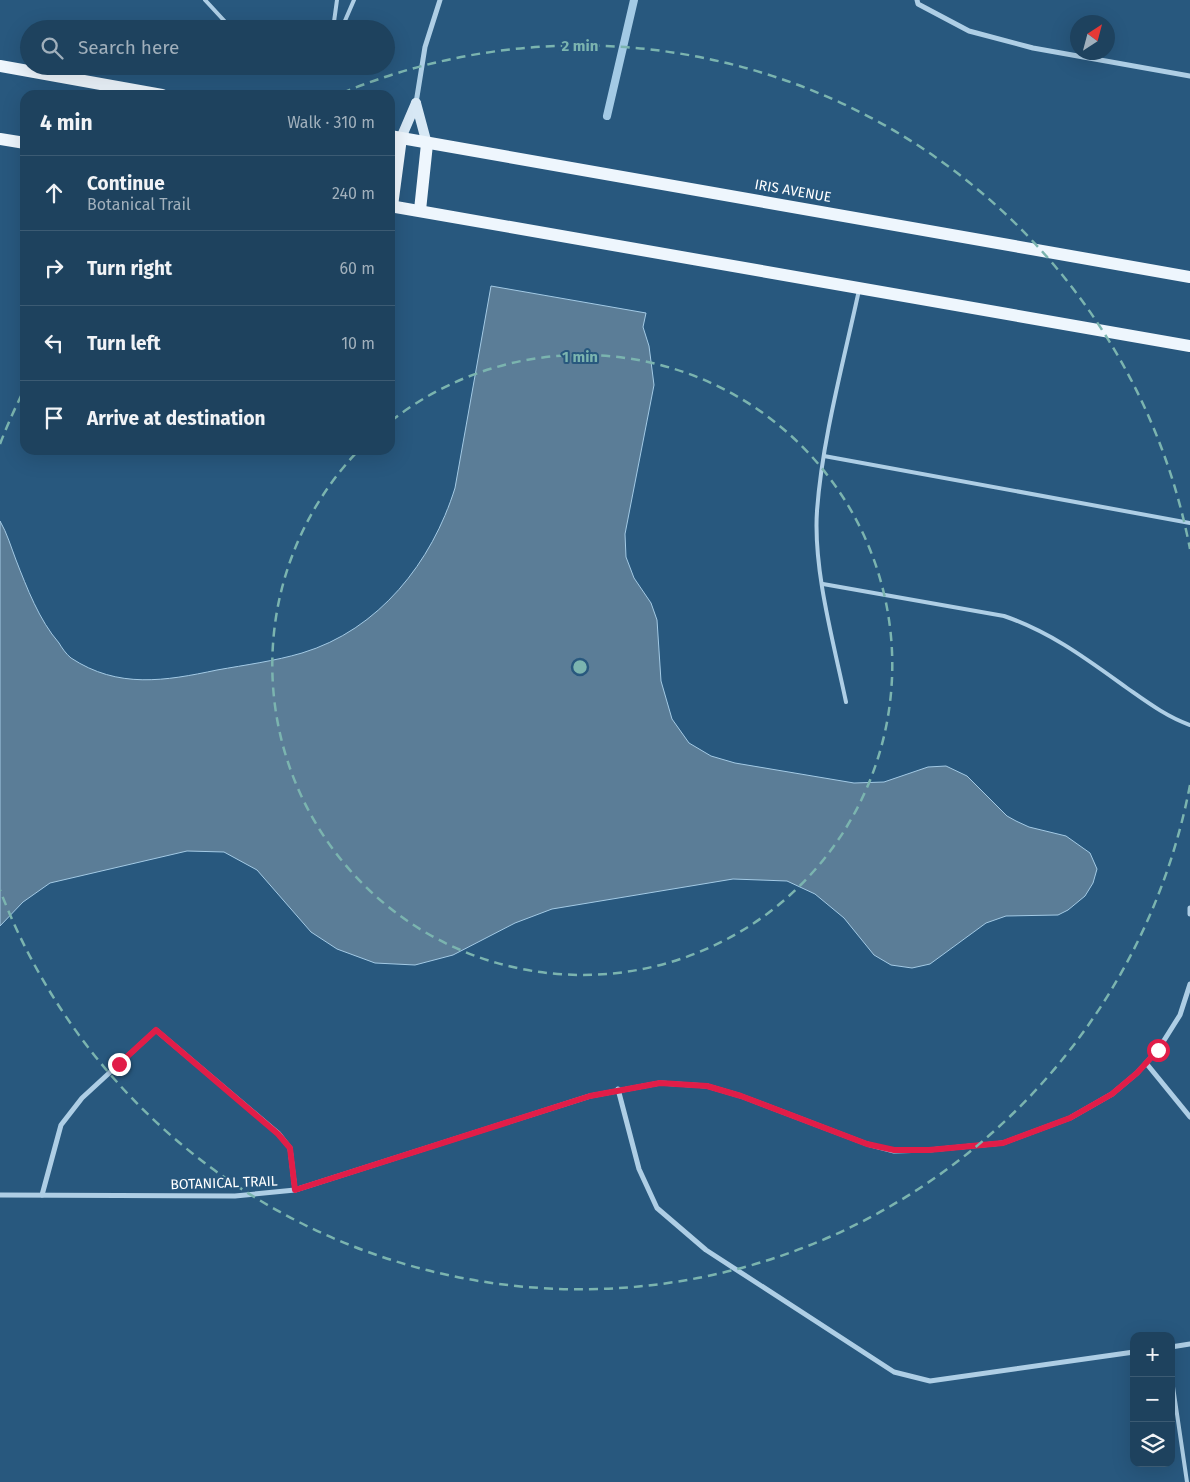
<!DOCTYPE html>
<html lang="en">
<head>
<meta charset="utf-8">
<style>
  body { margin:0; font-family:"Fira Sans",sans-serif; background:#2b4d67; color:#f1f3f6 }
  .controls { position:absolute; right:15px; bottom:15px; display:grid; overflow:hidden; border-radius:10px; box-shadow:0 5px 20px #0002 }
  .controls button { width:45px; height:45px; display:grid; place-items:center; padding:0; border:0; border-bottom:1px solid #3c5b73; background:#1e425e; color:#f1f3f6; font:25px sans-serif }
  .compass { position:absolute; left:1070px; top:15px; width:45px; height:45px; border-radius:50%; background:#1e425e; box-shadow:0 5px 20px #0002; rotate:36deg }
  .stop { position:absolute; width:15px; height:15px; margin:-11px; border:4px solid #e11d48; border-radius:50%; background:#fff }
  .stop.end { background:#e11d48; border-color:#fff; box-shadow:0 1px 5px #0008 }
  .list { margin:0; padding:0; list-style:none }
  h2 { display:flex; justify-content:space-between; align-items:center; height:65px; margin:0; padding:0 20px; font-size:21px }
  h2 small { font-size:16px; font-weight:400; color:#a1b0bc }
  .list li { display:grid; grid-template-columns:32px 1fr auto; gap:15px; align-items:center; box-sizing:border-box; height:75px; padding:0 20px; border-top:1px solid #3c5b73 }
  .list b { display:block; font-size:19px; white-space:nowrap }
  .list p { margin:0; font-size:16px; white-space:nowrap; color:#a1b0bc }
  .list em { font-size:16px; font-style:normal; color:#a1b0bc }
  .icon { flex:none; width:28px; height:28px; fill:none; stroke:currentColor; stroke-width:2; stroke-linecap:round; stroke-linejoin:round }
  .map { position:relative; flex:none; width:1190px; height:1482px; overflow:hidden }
  .search { position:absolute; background:#1e425e; box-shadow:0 5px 20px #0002; left:20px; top:20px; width:375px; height:55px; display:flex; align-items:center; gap:12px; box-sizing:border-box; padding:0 18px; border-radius:28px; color:#a1b0bc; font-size:19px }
  .panel { position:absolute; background:#1e425e; box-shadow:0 5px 20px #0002; left:20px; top:90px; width:375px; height:365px; border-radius:15px }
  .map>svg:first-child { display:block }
  .water { fill:#5b7d97; stroke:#a3cae5 }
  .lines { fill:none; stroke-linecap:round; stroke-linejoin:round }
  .stream { stroke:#a3cae5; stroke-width:8 }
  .lane { stroke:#aecee5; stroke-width:4 }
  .street { stroke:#aecee5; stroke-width:5 }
  .secondary { stroke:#d7e8f5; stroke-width:10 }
  .primary { stroke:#eef6fd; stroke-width:12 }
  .route { stroke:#e11d48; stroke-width:6 }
  .ring { fill:none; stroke:#7bb4af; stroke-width:2.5; stroke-dasharray:9 6 }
  .labels { text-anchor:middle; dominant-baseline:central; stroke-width:4; stroke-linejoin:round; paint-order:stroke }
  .street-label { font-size:14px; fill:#fff; stroke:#28587e }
  .centre { fill:#7bb4af; stroke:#28587e; stroke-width:2.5 }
  .ring-label { font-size:15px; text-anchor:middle; font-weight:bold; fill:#7bb4af; stroke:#28587e; stroke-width:4; stroke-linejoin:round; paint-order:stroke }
</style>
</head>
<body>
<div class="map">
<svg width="1190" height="1482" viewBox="0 0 1190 1482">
  <rect width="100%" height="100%" fill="#28587e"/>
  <path class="water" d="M491,286L646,313L643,327L649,346L654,385L625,534L626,557L634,578L651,603L657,620L661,681L672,719L689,743L711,756L735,763L854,783L884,782L928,767L946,766L967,776L1007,816L1016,821L1029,827L1066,836L1090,853L1097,869L1093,883L1085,896L1068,910L1058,915L1006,916L986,923L930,964L912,968L891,965L874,955L844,918L815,894L787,881L733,879L552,909L515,923L453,955L415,965L375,963L337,949L311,932L257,870L224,852L187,851L50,883L23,902L0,926V521C7,533 11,547 16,560C27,588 39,620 59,643C62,648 66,654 71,658C118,689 165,681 217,670C245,665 275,661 302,653C379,630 432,562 455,488Z"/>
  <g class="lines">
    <path class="stream" d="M607,116L634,0"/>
    <g class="lane">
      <path d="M205,0L230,27L238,29"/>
      <path d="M333,29L337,0"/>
      <path d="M337,29L344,23L354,0"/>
      <path d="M824,456L1190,523"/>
      <path d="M823,584L1004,616C1051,632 1088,660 1127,688C1147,702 1167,717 1190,725"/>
      <path d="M846,702C834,644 813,570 817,511C822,440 844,360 859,290"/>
      <path d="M1171,1373L1187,1482"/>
    </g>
    <g class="street">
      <path d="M917,0L918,4L969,31L1033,48L1190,76"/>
      <path d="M416,103L425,47L440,0"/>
      <path d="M1190,908V914"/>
      <path d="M1146,1063L1190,1117"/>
      <path d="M618,1089L639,1169L657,1208L706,1250L894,1372L930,1381L1134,1352"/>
      <path d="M0,1195L235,1196L295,1190L590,1096L660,1083L707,1086L741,1096L867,1144L894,1151L929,1150L1003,1143L1070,1118L1112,1094L1137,1073L1158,1050L1180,1015L1190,984"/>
      <path d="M42,1195L61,1125L82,1098L156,1030L279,1134L290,1148L295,1190"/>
      <path d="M1171,1347L1190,1344"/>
    </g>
    <g class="secondary">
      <path d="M416,103L427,144"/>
      <path d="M401,138L416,103"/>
    </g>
    <g class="primary">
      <path d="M0,66L162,95"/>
      <path d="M390,136L1190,277"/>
      <path d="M0,139L25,143"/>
      <path d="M390,206L1190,346"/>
      <path d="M392,206L401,138"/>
      <path d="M420,210L427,144"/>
    </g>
  </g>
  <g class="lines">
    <path class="route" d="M119,1064L156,1030L278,1134L290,1148L295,1190L590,1096L660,1083L707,1086L741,1096L867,1144L894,1150H929L1003,1143L1070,1118L1112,1094L1137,1073L1158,1050"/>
  </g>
  <g class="ring">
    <path d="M391 421A310 310 0 1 1 357 452"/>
    <path d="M1190 785A621 621 0 0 1 0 890M0 444A621 621 0 0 1 24 390M342 93A621 621 0 0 1 1190 549"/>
  </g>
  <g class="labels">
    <g class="street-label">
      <text transform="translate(793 191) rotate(10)">IRIS AVENUE</text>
      <text transform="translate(224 1183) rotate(-2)">BOTANICAL TRAIL</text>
    </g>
  </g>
  <circle cx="580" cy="667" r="8" class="centre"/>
  <g class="ring-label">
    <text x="580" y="51">2 min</text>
    <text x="580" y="362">1 min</text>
  </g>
</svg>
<div class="controls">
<button>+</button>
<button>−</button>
<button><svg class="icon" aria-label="layers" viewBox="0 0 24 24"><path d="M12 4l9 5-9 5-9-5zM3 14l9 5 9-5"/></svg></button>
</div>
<svg class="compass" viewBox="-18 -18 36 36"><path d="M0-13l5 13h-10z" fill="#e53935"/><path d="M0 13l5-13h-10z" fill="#a1b0bc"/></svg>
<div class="stop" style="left:1158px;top:1050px"></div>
<div class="stop end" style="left:119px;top:1064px"></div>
<div class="search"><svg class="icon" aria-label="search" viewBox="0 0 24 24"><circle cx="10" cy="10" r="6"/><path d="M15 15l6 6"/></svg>Search here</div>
<section class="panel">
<h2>4 min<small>Walk · 310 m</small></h2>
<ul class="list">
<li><svg class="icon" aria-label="ahead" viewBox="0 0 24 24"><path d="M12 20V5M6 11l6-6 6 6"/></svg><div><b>Continue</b><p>Botanical Trail</p></div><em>240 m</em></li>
<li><svg class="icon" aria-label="right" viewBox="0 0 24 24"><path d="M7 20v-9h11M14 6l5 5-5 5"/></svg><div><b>Turn right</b></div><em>60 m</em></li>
<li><svg class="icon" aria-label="left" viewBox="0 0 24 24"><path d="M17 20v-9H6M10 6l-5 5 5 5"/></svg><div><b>Turn left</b></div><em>10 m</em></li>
<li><svg class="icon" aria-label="arrive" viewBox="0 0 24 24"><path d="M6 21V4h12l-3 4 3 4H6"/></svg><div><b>Arrive at destination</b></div></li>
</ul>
</section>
</div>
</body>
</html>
